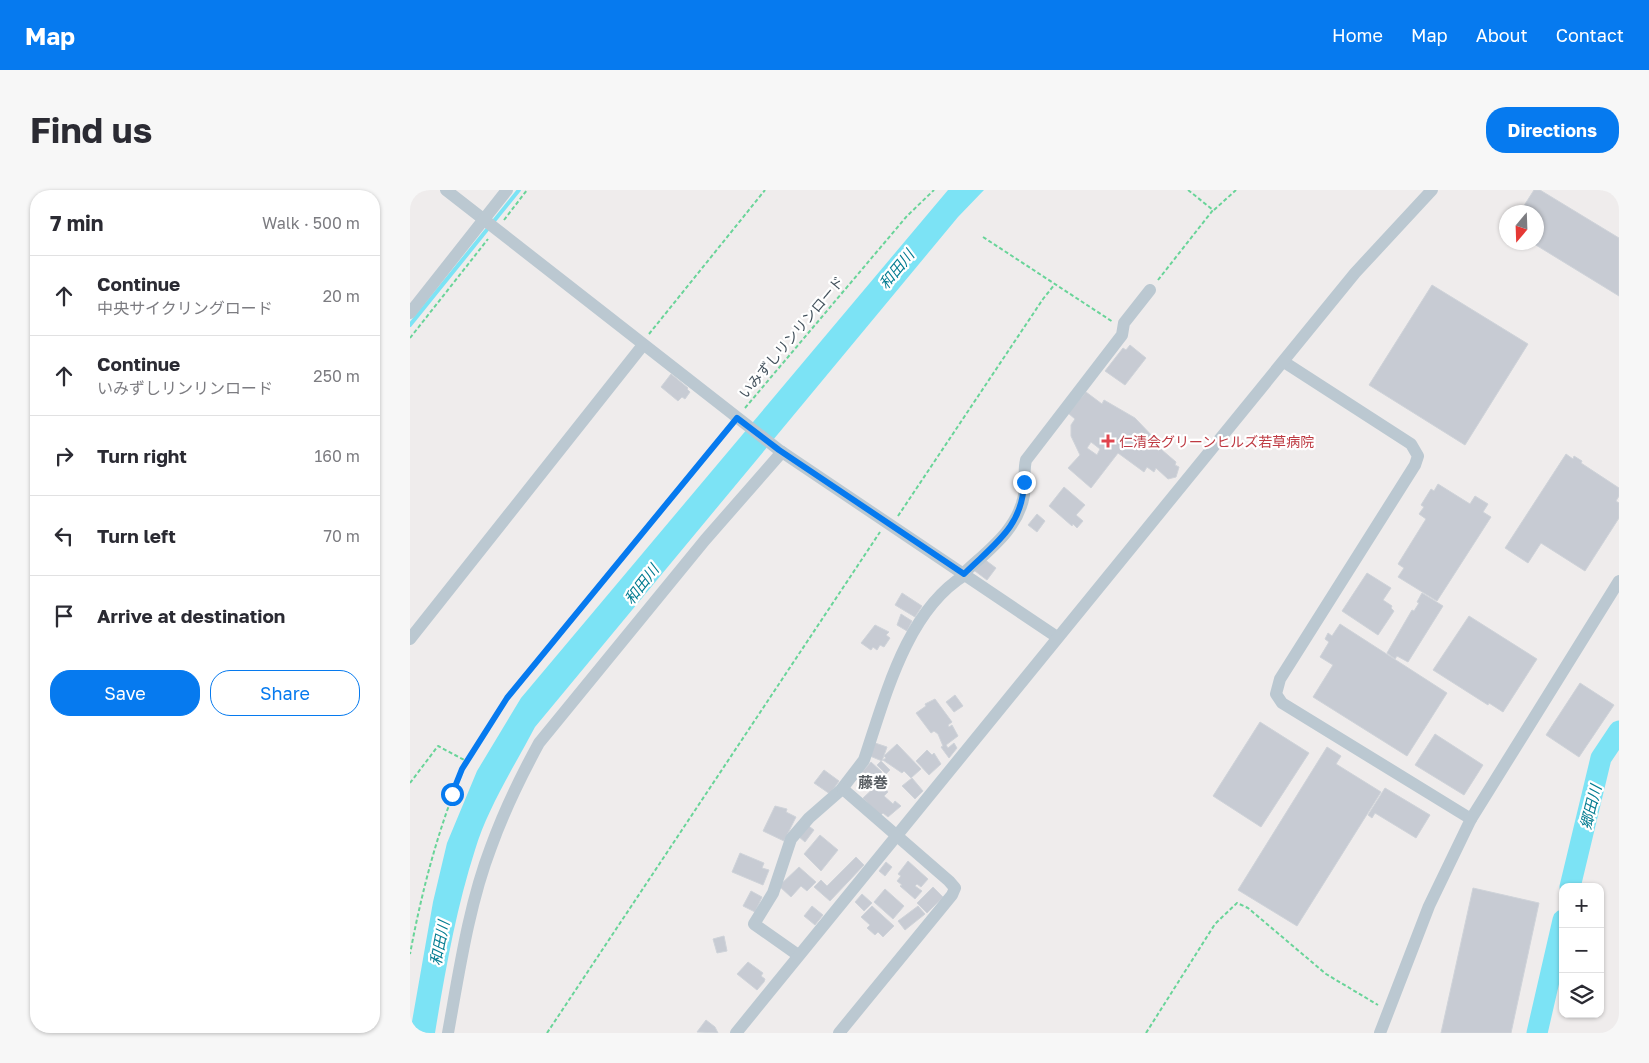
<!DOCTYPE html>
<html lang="en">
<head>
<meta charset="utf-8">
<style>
  body { margin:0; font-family:"Golos Text","Noto Sans JP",sans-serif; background:#f7f7f7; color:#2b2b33 }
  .controls { position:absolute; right:15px; bottom:15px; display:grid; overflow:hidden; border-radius:10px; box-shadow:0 1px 4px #0004 }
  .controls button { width:45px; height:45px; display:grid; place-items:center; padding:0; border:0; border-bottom:1px solid #e1e1e2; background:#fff; color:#2b2b33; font:25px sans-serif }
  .compass { position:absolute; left:1089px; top:15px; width:45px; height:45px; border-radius:50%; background:#fff; box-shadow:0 1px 4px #0004; rotate:199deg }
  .stop { position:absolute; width:15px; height:15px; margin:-11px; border:4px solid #067aef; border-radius:50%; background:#fff }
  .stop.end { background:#067aef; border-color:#fff; box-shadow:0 1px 5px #0008 }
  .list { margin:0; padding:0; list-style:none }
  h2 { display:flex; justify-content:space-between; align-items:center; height:65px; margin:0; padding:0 20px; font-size:21px }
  h2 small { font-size:16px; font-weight:400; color:#7c7c81 }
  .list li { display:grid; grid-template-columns:32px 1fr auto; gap:15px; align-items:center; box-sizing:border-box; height:80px; padding:0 20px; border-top:1px solid #e1e1e2 }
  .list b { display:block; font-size:19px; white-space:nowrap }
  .list p { margin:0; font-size:16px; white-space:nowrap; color:#7c7c81 }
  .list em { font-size:16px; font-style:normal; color:#7c7c81 }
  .actions { display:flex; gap:10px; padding:15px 20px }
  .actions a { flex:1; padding:11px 0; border:1px solid #067aef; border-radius:20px; text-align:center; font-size:18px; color:#067aef }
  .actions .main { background:#067aef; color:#fff }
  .icon { flex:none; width:28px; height:28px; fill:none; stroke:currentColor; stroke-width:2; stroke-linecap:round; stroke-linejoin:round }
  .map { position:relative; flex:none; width:1209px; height:843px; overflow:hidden; border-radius:20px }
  header { display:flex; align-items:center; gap:30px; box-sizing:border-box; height:70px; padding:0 25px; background:#067aef; color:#fff }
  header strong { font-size:24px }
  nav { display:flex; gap:28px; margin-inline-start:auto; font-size:18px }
  .intro { display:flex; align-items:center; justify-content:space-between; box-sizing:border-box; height:120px; padding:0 30px }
  h1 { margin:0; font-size:35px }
  .button { padding:12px 22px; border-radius:20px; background:#067aef; color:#fff; font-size:18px; font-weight:700 }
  main { display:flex; gap:30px; padding:0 30px }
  aside { flex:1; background:#fff; border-radius:20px; box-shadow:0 1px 4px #0004 }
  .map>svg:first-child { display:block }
  .water { fill:#7ce3f5 }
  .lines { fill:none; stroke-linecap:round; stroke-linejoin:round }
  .stream { stroke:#7ce3f5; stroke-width:4 }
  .river { stroke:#7ce3f5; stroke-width:21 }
  .building { fill:#c7cbd3; stroke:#cfd3d9; fill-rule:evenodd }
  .path { stroke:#69d499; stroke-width:2; stroke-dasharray:4 2.5; stroke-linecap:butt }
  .minor { stroke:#bbc8d1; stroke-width:12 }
  .route { stroke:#067aef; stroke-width:6 }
  .health-dot { fill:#e0444e; stroke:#fff; stroke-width:2 }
  .labels { text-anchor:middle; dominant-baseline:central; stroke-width:4.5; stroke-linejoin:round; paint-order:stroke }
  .street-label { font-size:14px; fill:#43515c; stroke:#fff }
  .health-label { font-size:14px; fill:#be3a42; stroke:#fff; text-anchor:start }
  .water-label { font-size:15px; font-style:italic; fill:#037c91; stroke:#fff }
  .neighbourhood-label { font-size:15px; font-weight:bold; fill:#585d62; stroke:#fff }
</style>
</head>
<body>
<header>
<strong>Map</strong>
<nav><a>Home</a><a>Map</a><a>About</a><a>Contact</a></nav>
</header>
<div class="intro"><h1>Find us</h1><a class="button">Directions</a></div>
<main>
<aside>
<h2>7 min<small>Walk · 500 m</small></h2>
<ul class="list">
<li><svg class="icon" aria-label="ahead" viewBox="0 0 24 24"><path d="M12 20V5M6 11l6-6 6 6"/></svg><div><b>Continue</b><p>中央サイクリングロード</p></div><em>20 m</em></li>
<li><svg class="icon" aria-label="ahead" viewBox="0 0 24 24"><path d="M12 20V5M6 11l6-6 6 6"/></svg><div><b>Continue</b><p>いみずしリンリンロード</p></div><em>250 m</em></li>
<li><svg class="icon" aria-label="right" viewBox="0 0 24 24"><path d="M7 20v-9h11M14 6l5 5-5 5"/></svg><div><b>Turn right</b></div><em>160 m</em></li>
<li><svg class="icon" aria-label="left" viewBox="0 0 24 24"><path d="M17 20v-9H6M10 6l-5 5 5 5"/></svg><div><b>Turn left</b></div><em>70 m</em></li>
<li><svg class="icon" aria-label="arrive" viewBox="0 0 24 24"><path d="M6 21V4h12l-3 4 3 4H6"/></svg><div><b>Arrive at destination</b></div></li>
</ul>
<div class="actions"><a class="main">Save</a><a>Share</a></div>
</aside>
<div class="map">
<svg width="1209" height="843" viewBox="0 0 1209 843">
  <rect width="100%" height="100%" fill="#efecec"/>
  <path class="water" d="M538,0H574L548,27L125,537C104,577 78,617 65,660C46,719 35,782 25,843H0L23,712L37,653L67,581L111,508Z"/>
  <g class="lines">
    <path class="stream" d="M0,135L109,0"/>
    <g class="river">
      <path d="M1160,697L1191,568L1209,541"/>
      <path d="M1127,843L1153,730"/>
    </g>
  </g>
  <g class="building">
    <path d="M1124,0H1130L1209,48V106L1121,52H1126V22H1110Z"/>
    <path d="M1022,95L1118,154L1055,255L959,195Z"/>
    <path d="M720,155L736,168L715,195L695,181L713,158L716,160Z"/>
    <path d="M261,184L278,198L277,199L280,202L275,209L272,207L268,211L251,197Z"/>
    <path d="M676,202L692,214L694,210L725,228L747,251L745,254L766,272L765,275L769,277L766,287L758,289L746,278L744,282L737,277L734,282L708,263L681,298L658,278L670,265L661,246V235L665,229L658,223ZM681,252L690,259L687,265L677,258Z"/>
    <path d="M1156,264L1163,269L1164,266L1172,271L1171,273L1209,298V306L1206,311L1209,313V328L1175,381L1131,353L1118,373L1095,358Z"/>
    <path d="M1028,294L1060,314L1065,306L1078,314L1073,322L1081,327L1027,411L988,387L994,378L988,374L1016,329L1009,324L1014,317L1011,315L1021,299L1024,301Z"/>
    <path d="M654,297L675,315L666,325L673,331L667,338L663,334L662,336L639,316Z"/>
    <path d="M627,324L635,331L627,342L618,335Z"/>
    <path d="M574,369L586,378L577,390L565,381Z"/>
    <path d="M957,383L981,398L973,410L982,416L981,418L984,421L968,445L932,421Z"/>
    <path d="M492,403L512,416L505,427L485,415Z"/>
    <path d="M1012,403L1033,416L998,472L987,466L985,469L977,463L1002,420L1004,421L1009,413L1007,412Z"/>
    <path d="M491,424L502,431L497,441L487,435Z"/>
    <path d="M1059,426L1127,469L1093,522L1079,513L1078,515L1023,480Z"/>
    <path d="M930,434L1037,503L997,566L903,507L923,475L910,467L919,452L915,449L918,443L922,446Z"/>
    <path d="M465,435L479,442L476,445L480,448L474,457L470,455L467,460L463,457L461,460L451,453Z"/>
    <path d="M1170,493L1204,515L1169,567L1136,545Z"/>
    <path d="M545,505L553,516L544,522L536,512Z"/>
    <path d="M525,509L542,532L538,535L539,537L542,535L548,546L536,555L538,558L544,553L547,558L539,568L531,557L533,556L528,544L524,541L521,543L506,523L516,516L515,514Z"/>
    <path d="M850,532L899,563L851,637L803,606Z"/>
    <path d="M1025,544L1073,575L1054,605L1005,575Z"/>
    <path d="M465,553L477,557L472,571L460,566Z"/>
    <path d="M487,554L511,579L501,588L494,581L492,583L473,570L476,568L474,566Z"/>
    <path d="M917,557L931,566L926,574L971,602L887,736L828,700Z"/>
    <path d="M517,560L522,565L524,563L531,574L519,585L506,571Z"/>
    <path d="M471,571L480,580L476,584L467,575Z"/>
    <path d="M461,572L472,582L463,592L452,582Z"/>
    <path d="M414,580L429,591L420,604L404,593Z"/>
    <path d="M502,588L513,601L505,609L492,596Z"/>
    <path d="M467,595L470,598L473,596L478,602L474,606L483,614L485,611L491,616L478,627L473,623L470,626L453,608Z"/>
    <path d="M975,598L1020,625L1006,648L965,623L962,628L958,625Z"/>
    <path d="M365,616L377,619L376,622L386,627L374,651L353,641Z"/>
    <path d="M396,634L404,640L395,652L388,646Z"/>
    <path d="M410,645L428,660L411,681L394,664Z"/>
    <path d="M330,663L354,673L352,678L359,680L353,695L322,682Z"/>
    <path d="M446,667L454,675L420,711L404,697L411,690L417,696Z"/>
    <path d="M498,671L518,689L511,697L507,694L505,696L512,701L505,709L490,696L492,695L487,691L491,686L488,684Z"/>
    <path d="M476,672L482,677L475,686L469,681Z"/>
    <path d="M389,677L406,692L397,701L391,696L381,707L369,696Z"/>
    <path d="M523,697L533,707L517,723L507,713Z"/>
    <path d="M1063,698L1129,713L1101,843H1031Z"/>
    <path d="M475,699L494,716L483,729L464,712Z"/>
    <path d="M341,701L352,707L345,722L333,716Z"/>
    <path d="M452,704L462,713L454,721L445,712Z"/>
    <path d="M402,716L413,725L405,735L394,726Z"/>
    <path d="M462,716L484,736L473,747L468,742L465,745L457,738L460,735L451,727Z"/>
    <path d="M508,716L515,724L495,740L488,731Z"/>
    <path d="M314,746L317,761L307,763L303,749Z"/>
    <path d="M338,772L353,783L351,786L355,789L354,792L347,800L327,784Z"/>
    <path d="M296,830L305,837L308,843L287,842Z"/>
  </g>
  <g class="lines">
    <g class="path">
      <path d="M804,20L826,0"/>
      <path d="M94,30L117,0"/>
      <path d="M573,47L703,132"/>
      <path d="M748,90L803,20L778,0"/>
      <path d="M239,144L355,0"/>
      <path d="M0,148L78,49"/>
      <path d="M335,218L497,26L524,0"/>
      <path d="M488,326L633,109L645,94"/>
      <path d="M58,572L97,508L320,236"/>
      <path d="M0,593L28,556L58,572L53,579C28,639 12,700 0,764"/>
      <path d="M137,843L470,342"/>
      <path d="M736,843L805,734L827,713L838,718L916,784L968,815"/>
    </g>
    <g class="minor">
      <path d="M36,0L369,260L647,447"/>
      <path d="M0,123L97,0"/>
      <path d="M874,172L1001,254L1008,266L1005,275L870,489L866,504L872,513L1061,629"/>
      <path d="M553,384C577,361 608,340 614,305C616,293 613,282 616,270L712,145L714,133L740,100"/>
      <path d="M0,449L233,155"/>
      <path d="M388,765L344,734L363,703L381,649L399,628L431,600L454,570C475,508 496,421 555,385"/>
      <path d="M38,843C49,782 59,714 81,657C94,621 111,586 129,553L295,350L372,262"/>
      <path d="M326,843L945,83L1022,0"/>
      <path d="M429,843L542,705L545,698L539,691L433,599"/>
      <path d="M970,843L1019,716L1061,629L1209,391"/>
    </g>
  </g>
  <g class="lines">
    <path class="route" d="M42,604L52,579L97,508L327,228L369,260L554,384C583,355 613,337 614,292"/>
  </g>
  <path class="health-dot" d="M695.5 243.5h5v5h5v5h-5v5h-5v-5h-5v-5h5z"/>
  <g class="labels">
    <g class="street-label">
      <text transform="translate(381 147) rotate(-50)">いみずしリンリンロード</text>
    </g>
    <g class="health-label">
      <text x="709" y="251">仁清会グリーンヒルズ若草病院</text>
    </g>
    <g class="water-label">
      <text transform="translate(486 79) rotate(-51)">和田川</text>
      <text transform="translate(231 394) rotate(-52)">和田川</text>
      <text transform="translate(1180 617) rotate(-76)">郷田川</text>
      <text transform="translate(29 753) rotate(-79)">和田川</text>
    </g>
    <g class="neighbourhood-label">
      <text x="463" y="592">藤巻</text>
    </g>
  </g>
</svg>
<div class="controls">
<button>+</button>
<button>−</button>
<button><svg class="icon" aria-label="layers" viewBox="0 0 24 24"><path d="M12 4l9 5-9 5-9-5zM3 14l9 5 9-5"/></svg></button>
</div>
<svg class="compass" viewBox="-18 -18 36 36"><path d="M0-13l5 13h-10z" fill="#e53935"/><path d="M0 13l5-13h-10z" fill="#7c7c81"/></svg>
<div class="stop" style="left:42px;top:604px"></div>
<div class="stop end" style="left:614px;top:292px"></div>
</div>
</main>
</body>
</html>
